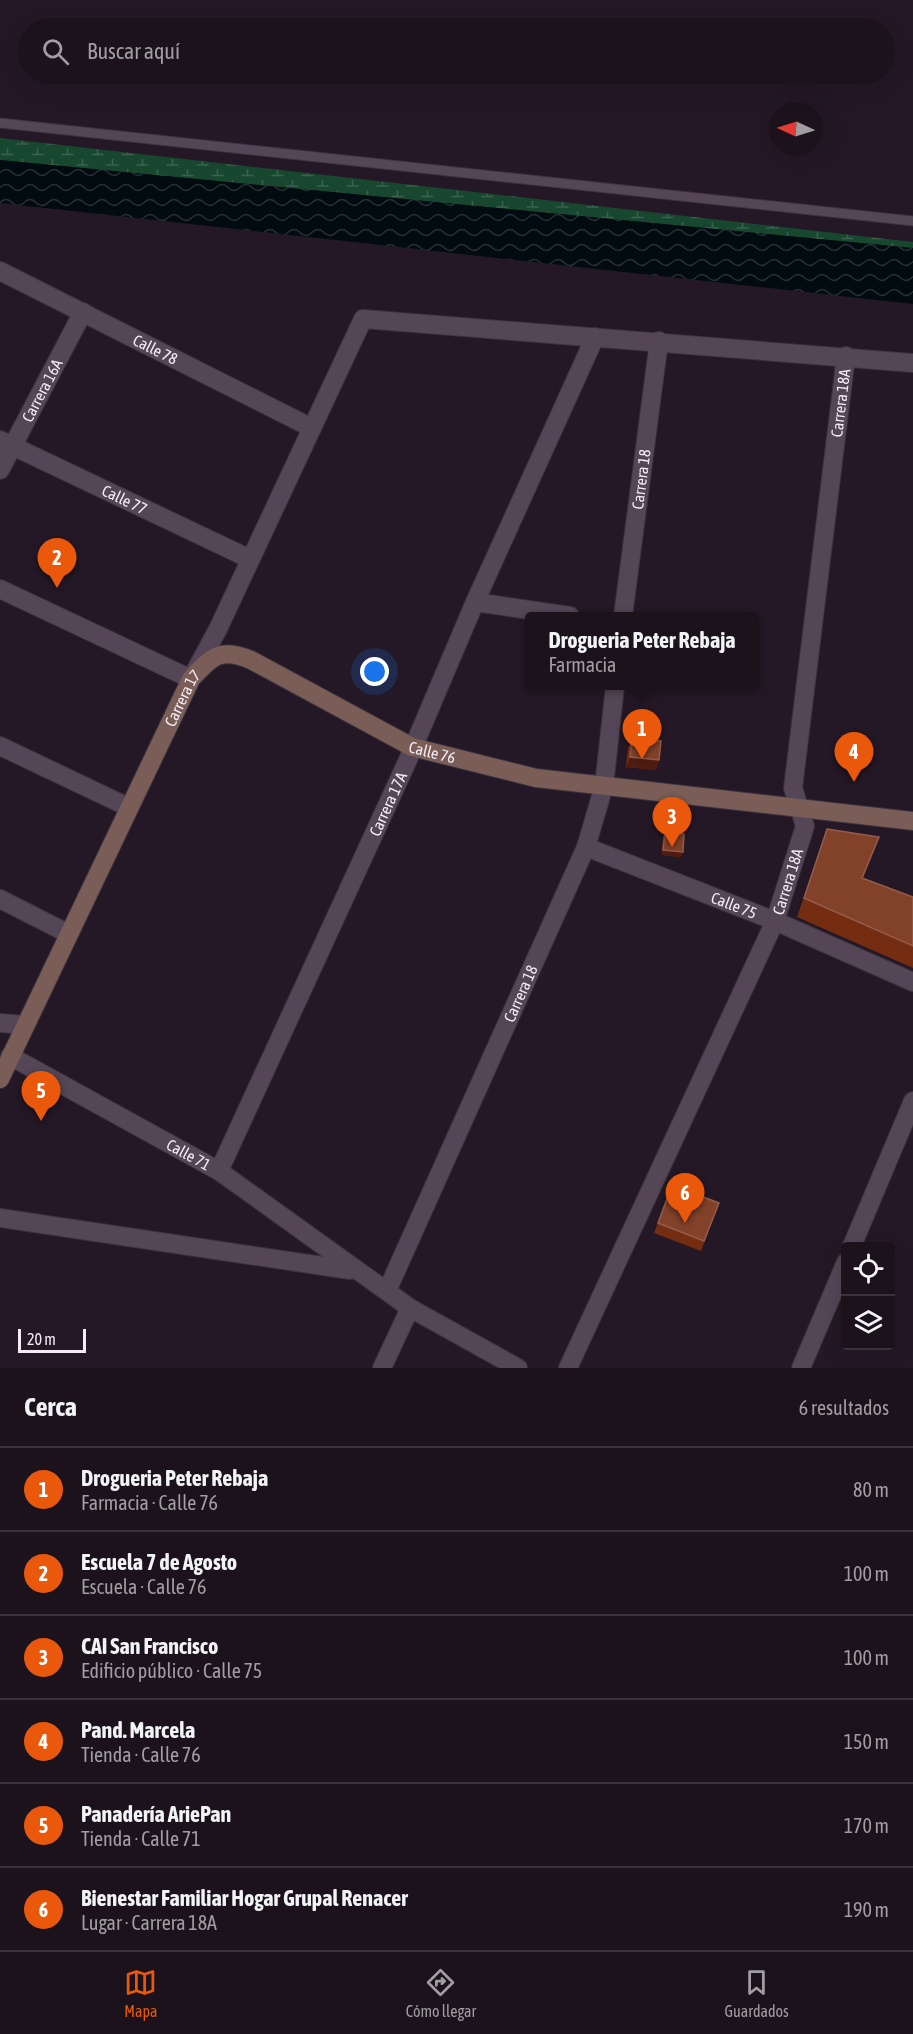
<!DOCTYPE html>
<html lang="es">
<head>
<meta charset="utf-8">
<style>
  body { margin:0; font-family:"Asap Condensed",sans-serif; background:#241b25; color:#f1f3f6 }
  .controls { position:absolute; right:18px; bottom:18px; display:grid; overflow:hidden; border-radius:6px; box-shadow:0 6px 24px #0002 }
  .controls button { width:54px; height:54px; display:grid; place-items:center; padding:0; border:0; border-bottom:2px solid #39323b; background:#1b121c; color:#f1f3f6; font:30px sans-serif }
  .compass { position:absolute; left:769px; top:102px; width:54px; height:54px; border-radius:50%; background:#1b121c; box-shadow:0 6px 24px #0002; rotate:274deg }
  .scale { position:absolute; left:18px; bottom:15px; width:68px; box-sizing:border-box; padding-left:6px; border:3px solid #f4ebf5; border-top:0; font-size:16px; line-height:21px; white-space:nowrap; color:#f4ebf5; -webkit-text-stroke:4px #241826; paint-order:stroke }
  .you { position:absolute; left:375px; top:672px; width:21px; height:21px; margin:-15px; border:4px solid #fff; border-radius:50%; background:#1a73e8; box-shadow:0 0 0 9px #1a73e833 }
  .badge { display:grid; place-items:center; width:39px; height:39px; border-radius:50%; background:#ea580c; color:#fff; font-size:20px; font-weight:700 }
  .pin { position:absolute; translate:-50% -50px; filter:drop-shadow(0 2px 3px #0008) }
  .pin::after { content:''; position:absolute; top:32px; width:21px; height:18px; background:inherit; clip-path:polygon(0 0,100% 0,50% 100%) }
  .popup { position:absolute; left:525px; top:612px; width:234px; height:78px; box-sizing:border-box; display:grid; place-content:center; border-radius:6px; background:#1b121c; filter:drop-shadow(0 2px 4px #0005); font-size:20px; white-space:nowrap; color:#a09ea3 }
  .popup b { font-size:22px; color:#f1f3f6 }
  .popup::after { content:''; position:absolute; left:50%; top:100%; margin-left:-12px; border:12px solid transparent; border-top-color:#1b121c }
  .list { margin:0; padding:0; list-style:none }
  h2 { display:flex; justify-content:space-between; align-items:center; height:78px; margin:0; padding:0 24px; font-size:26px }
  h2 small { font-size:20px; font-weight:400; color:#a09ea3 }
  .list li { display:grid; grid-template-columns:39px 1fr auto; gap:18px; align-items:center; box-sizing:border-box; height:84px; padding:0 24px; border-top:2px solid #39323b }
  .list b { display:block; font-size:22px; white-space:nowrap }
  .list p { margin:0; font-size:20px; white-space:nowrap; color:#a09ea3 }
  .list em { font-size:20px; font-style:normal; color:#a09ea3 }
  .icon { flex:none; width:33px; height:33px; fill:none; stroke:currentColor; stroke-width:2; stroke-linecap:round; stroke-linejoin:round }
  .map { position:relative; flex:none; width:913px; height:1368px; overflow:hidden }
  .search { position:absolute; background:#1b121c; box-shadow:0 6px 24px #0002; left:18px; right:18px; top:18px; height:66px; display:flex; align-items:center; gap:15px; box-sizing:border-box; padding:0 21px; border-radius:33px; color:#a09ea3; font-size:22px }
  .sheet { height:582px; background:#1b121c }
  nav { display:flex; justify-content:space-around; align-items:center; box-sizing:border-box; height:84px; border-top:2px solid #39323b; background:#1b121c; font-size:16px; color:#a09ea3 }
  nav a { display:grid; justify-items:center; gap:3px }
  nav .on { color:#ea580c }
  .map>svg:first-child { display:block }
  .wetland { fill:url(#wetland-marsh) }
  .water { fill:url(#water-waves) }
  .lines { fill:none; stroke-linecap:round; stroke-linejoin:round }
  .lane-casing { stroke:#3b323d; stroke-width:11 }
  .street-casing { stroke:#3b323d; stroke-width:20 }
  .secondary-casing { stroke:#3b323d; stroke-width:20 }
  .lane { stroke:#544656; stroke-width:9 }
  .street { stroke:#544656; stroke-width:18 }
  .secondary { stroke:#795d56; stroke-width:18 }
  .wall { fill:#752d11 }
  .shaded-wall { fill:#4f1c0f }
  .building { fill:#82422a; stroke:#945c4a; stroke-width:1.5 }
  .labels { text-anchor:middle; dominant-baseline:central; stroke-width:4.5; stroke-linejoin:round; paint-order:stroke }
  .street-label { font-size:16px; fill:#f4ebf5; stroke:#241826 }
</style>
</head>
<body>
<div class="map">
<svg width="913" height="1368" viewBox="0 0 913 1368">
  <defs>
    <pattern id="wetland-marsh" width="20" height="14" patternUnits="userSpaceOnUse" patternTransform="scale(1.5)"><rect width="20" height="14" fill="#18472f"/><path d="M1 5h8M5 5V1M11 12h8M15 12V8" fill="none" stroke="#3a624e"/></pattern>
    <pattern id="water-waves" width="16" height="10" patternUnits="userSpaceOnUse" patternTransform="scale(1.5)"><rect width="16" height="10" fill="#010b10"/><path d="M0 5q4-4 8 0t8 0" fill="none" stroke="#272f33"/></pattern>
  </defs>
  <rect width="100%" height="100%" fill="#241826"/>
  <path class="wetland" d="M0,138L913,242V248L0,160Z"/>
  <path class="water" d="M0,160L913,248V304L0,203Z"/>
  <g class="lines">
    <defs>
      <path id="lane" d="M0,123L913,221"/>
      <g id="street">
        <path id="s1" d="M0,271L312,428"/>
        <path id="s2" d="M0,440L250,559"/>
        <path id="s3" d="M0,470L83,312"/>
        <path d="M0,589L191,679L218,629L363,319L913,363"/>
        <path d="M475,602L570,616"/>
        <path id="s4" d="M623,616L659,341"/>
        <path d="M0,746L128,807"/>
        <path id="s5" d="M586,847L775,921L913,982"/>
        <path d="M0,899L69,934"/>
        <path d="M0,1023L25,1025"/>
        <path id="s6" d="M10,1056L219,1171L410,1308L518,1368"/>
        <path id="s7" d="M219,1171L407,762L475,602L595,337"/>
        <path d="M0,1218L350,1270"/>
        <path d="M852,1246L913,1101"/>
        <path id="s8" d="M387,1291L586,847L604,786L615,686"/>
        <path d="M382,1368L410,1308"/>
        <path id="s9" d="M568,1368L775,921L805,826L793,788L846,356"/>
        <path d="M801,1368L846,1262"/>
      </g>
      <g id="secondary">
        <path id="s10" d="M0,1079L191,679C212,656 221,647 251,660L412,747L536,778L913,821"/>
      </g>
    </defs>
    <use href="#lane" class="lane-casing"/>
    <use href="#street" class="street-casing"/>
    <use href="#secondary" class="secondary-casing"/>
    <use href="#lane" class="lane"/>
    <use href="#street" class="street"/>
    <use href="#secondary" class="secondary"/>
  </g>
  <g class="wall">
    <path d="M632,738L659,760L656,770L626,767L628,748Z"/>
    <path d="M827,830L879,837L863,878L913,897V968L797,917Z"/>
    <path d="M665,832L683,852L681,857L662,855L663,837Z"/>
    <path d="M672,1185L719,1203L701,1251L654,1233Z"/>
  </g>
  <g class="shaded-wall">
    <path d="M630,757L659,760L656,770L626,767Z"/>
    <path d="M663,850L683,852L681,857L662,855Z"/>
  </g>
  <g class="building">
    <path d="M632,738L661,741L659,760L630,757Z"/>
    <path d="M827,829L879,837L862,878L913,897V946L804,898Z"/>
    <path d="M665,832L684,834L683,852L663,850Z"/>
    <path d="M672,1185L719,1203L704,1241L658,1223Z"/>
  </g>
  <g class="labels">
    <g class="street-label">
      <text stroke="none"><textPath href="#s1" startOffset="174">Calle 78</textPath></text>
      <text stroke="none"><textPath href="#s3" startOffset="90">Carrera 16A</textPath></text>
      <text stroke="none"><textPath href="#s9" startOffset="1020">Carrera 18A</textPath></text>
      <text stroke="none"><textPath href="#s4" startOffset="138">Carrera 18</textPath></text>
      <text stroke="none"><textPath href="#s2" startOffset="138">Calle 77</textPath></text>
      <text stroke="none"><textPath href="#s10" startOffset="422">Carrera 17</textPath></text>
      <text stroke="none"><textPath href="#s10" startOffset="717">Calle 76</textPath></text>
      <text stroke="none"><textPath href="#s7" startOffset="404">Carrera 17A</textPath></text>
      <text stroke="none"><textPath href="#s9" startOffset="534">Carrera 18A</textPath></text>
      <text stroke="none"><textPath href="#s5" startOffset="159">Calle 75</textPath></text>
      <text stroke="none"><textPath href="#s8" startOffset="326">Carrera 18</textPath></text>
      <text stroke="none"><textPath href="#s6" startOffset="204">Calle 71</textPath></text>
    </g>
  </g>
</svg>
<div class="controls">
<button><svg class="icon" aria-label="locate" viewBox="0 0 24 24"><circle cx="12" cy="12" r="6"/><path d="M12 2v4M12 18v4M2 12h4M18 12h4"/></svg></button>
<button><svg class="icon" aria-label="layers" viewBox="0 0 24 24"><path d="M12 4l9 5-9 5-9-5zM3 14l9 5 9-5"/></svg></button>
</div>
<svg class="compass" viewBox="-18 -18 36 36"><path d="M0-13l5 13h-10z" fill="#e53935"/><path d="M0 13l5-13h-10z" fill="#a09ea3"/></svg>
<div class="scale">20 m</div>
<div class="you"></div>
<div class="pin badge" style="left:642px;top:759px">1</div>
<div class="popup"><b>Drogueria Peter Rebaja</b>Farmacia</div>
<div class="pin badge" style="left:57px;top:588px">2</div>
<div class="pin badge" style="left:672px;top:847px">3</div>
<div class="pin badge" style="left:854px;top:782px">4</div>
<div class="pin badge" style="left:41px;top:1121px">5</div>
<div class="pin badge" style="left:685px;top:1223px">6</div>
<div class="search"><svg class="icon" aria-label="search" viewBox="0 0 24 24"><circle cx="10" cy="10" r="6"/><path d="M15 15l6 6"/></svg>Buscar aquí</div>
</div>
<section class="sheet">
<h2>Cerca<small>6 resultados</small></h2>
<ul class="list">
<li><span class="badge">1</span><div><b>Drogueria Peter Rebaja</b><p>Farmacia · Calle 76</p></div><em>80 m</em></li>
<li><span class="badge">2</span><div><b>Escuela 7 de Agosto</b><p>Escuela · Calle 76</p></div><em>100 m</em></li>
<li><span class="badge">3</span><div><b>CAI San Francisco</b><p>Edificio público · Calle 75</p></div><em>100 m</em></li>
<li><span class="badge">4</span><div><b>Pand. Marcela</b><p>Tienda · Calle 76</p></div><em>150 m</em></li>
<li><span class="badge">5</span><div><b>Panadería AriePan</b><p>Tienda · Calle 71</p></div><em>170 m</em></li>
<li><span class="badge">6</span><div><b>Bienestar Familiar Hogar Grupal Renacer</b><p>Lugar · Carrera 18A</p></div><em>190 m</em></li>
</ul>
</section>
<nav>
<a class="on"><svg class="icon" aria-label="map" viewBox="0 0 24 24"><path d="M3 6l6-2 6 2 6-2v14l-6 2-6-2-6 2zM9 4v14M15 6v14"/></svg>Mapa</a>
<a><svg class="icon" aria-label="directions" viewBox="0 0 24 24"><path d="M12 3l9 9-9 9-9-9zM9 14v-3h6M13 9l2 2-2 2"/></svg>Cómo llegar</a>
<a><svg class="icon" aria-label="saved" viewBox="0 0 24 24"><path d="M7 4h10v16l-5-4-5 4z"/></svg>Guardados</a>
</nav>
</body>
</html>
